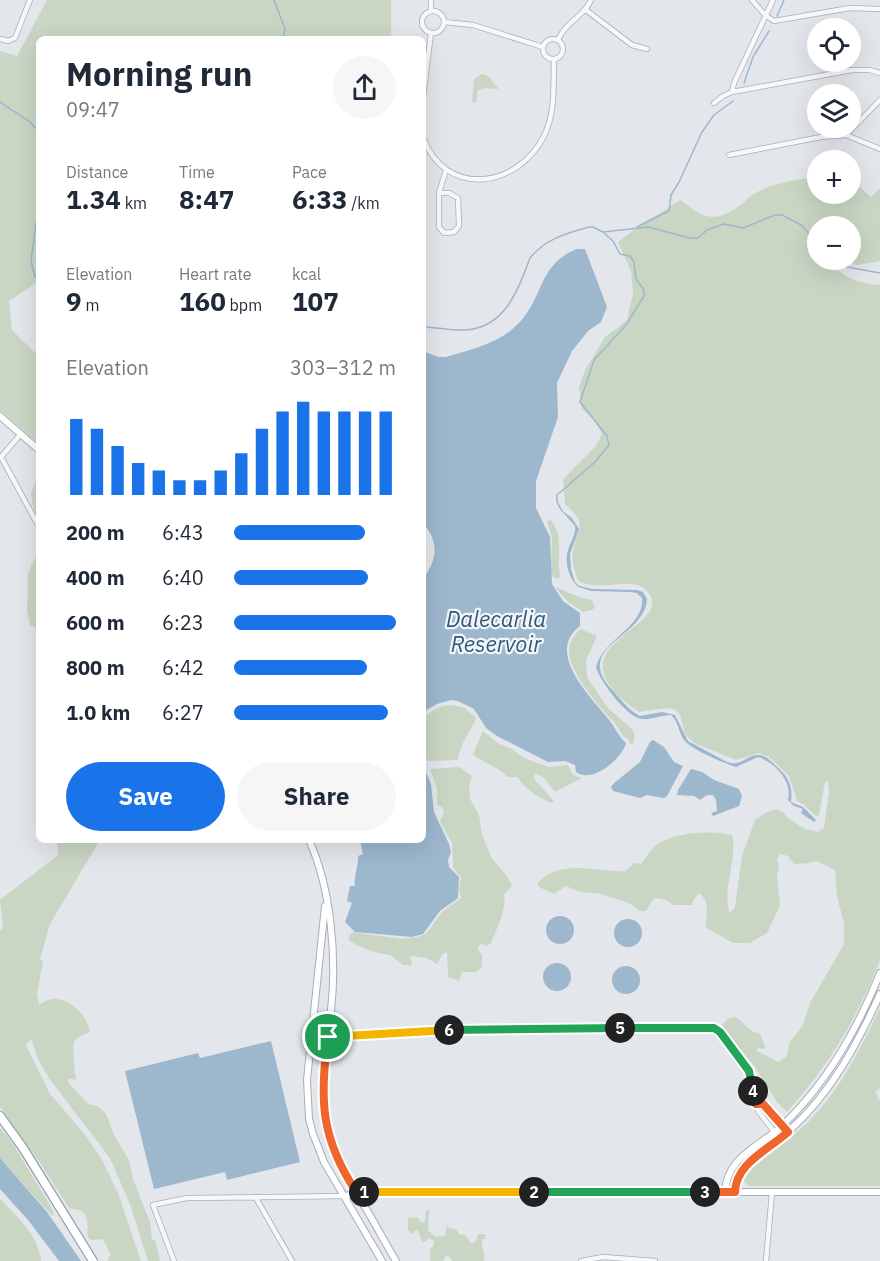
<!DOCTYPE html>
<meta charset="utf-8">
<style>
:root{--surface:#fff;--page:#f6f6f7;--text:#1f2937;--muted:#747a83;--accent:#1a73e8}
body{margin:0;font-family:"IBM Plex Sans",sans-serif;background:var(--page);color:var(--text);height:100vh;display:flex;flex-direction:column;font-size:22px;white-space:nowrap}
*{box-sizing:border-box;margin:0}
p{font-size:20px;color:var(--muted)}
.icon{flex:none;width:33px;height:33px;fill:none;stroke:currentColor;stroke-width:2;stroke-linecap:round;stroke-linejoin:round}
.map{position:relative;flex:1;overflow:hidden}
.details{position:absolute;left:36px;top:36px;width:390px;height:807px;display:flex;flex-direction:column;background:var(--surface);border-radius:9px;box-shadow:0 6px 24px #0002}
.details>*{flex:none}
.controls{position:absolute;left:807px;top:18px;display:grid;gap:12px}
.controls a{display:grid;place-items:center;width:54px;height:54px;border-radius:50%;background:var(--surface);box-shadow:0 6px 24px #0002;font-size:30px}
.pin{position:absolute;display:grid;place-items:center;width:51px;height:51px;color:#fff;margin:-26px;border:3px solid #fff;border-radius:50%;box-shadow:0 2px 6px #0007}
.km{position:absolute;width:30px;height:30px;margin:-15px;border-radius:50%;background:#222;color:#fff;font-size:16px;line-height:30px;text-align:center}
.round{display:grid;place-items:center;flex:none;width:63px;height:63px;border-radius:32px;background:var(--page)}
.headline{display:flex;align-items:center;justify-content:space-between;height:102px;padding:0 30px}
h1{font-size:33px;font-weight:700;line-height:45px}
.metrics{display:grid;grid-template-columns:repeat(3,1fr);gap:9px;height:102px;padding:6px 30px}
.metrics div{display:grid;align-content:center}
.metrics b{font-size:26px;font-weight:700}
.metrics small{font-size:16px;font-weight:400}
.metrics p{font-size:16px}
.chart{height:168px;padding:12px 30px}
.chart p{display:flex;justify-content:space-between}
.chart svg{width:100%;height:108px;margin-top:6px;stroke:var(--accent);stroke-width:6}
.cta{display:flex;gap:12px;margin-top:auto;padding:12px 30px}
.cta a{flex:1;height:69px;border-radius:36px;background:var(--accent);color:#fff;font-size:24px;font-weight:700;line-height:69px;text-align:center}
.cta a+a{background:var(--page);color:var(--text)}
ul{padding:0 30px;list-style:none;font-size:20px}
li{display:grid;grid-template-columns:96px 72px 1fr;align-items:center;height:45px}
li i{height:15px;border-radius:8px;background:var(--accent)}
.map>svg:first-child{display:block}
.green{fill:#cad6c4}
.water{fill:#9db7cd}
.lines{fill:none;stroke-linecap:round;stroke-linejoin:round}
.stream{stroke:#9db7cd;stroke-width:1.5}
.street-casing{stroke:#a8aeb7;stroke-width:6}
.secondary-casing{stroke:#a8aeb7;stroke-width:8}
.highway-casing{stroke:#8a95a4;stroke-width:10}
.street{stroke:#f7f8fa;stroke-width:4.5}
.secondary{stroke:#fff;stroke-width:6}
.highway{stroke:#fff;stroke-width:8}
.split-1-casing{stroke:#fff;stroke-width:12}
.split-2-casing{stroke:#fff;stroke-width:12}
.split-3-casing{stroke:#fff;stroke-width:12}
.split-4-casing{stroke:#fff;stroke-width:12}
.split-5-casing{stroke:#fff;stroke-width:12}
.split-6-casing{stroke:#fff;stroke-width:12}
.split-7-casing{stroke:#fff;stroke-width:12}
.split-1{stroke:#f0652b;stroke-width:8}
.split-2{stroke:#f5b400;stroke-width:8}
.split-3{stroke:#22a559;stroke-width:8}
.split-4{stroke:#f0652b;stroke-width:8}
.split-5{stroke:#22a559;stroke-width:8}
.split-6{stroke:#22a559;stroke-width:8}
.split-7{stroke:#f5b400;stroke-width:8}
.labels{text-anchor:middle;stroke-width:4.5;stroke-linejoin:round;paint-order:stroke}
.water-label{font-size:22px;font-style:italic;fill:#32567c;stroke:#f3f6f9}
</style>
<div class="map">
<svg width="880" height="1261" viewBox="0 0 880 1261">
<rect width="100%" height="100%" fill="#e3e7ec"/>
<path class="green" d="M 47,0 L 391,0 L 391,34 L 394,39 L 39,39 L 39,281 L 9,301 L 12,330 L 39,357 L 39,444 L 0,410 L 0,51 L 17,56 Z
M 482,74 L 488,76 L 499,89 L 485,88 L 478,90 L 476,103 L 472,102 L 474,79 Z
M 817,177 L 818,194 L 850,194 L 851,179 L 871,197 L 880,188 L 880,261 L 858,265 L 843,260 L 850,260 L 850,226 L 818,226 L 818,260 L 827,260 C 841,276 858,284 880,285 L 880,960 C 857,1019 829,1065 787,1112 L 777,1102 L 755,1067 L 725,1031 L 722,1025 L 729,1018 L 736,1017 L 752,1031 L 760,1034 L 766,1048 L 763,1049 L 757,1048 L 757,1051 L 778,1062 L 786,1057 L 790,1042 L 803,1025 L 810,1003 L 844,944 L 844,923 L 837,897 L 835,870 L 817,861 C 810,863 802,864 794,864 L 788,856 L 780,854 L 777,860 L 779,866 L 777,876 L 780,906 L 767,933 L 750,943 L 733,943 L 705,927 C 707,915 710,901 699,893 L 694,899 L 692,905 L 673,905 L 666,900 L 654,898 L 646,911 L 640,911 L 629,903 L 601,894 L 580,892 L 566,886 L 554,894 L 539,887 L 537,884 C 559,857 598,873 626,871 L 634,863 L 641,864 C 645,859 648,853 653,848 C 668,832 712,830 732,835 C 738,858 721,893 730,913 L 735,907 L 742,856 L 755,820 L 765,813 L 776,809 L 783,812 L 789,819 L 805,829 L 818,832 L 824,828 L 829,792 L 828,780 L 825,782 L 819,815 L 816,816 L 804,805 L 797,801 L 789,776 L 769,757 L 759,753 L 736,760 L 694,743 L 685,734 L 680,715 L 676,710 L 667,708 L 639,712 C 540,644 678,629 648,592 C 634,574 596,594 578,580 C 574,571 571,561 573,551 C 578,524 589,527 565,504 L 563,479 L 595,447 L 602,434 L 595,421 L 582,409 L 579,388 L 585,370 L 605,337 L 627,320 L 633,293 L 631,271 L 618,242 L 640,225 L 681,200 C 703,218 713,224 739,206 C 744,203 748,197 754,194 C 771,183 798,179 817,177 Z
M 39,471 L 39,541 L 31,494 Z
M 550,519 C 565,538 556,553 560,576 L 558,579 L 554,578 L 551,574 L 552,538 L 547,522 Z
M 39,550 L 39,630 L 30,625 L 27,611 L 28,573 Z
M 555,587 L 582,598 L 592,600 L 595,607 L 592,610 L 583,612 L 567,601 Z
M 581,629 L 597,636 L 586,660 L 587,677 L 607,707 L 633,730 L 635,736 L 633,744 L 630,744 L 629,740 C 619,735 619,726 611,719 C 597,704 558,661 572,639 C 574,635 578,632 581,629 Z
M 452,705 L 465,708 L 476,718 C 471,731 459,745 458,760 L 427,761 L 423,754 L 423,719 C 431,711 440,705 452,705 Z
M 483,731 L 499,744 L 512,749 L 524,758 L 549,767 L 568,765 L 573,775 L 582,778 L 555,792 L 544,778 L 535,773 L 534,778 L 537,782 L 554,801 L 552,803 C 539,799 525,788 517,777 L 507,777 C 497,765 485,765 473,754 Z
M 459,767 L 472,776 L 469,786 L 470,799 L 479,815 L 482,834 L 492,859 L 507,876 L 512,886 L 504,894 C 507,910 497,928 491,943 L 487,946 L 481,944 L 477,948 L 482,955 L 482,968 L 475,972 L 462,972 L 459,981 L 448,977 L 447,952 L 443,954 L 437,964 L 427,958 L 412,956 L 410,957 L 412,962 L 411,965 L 403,965 L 390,955 C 381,955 354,946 348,939 L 352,932 L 402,939 L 417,937 L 426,934 L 443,911 L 461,898 L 459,890 L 461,878 L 453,867 L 452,843 L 440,821 L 444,813 L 442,807 L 437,805 L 437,788 L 430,769 Z
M 57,840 L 100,840 L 50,924 L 40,959 L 43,961 L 37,994 L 39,1004 C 43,1003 48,999 52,999 C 69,997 88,1016 90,1032 C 68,1040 74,1043 74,1062 C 75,1068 74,1072 76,1077 L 75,1080 L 69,1078 L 68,1082 L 88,1104 L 98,1106 L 106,1114 L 114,1135 L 129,1160 L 133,1179 L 150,1222 L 152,1239 L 156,1242 L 160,1261 L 148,1261 L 131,1207 L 110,1158 L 51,1081 L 39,1061 L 31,1039 L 26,1045 L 50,1094 L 86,1136 L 102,1160 L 118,1193 L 141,1261 L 107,1261 L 111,1255 L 103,1239 L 92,1240 L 88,1238 C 86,1229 91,1214 79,1210 C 76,1209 72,1209 69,1208 L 42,1166 L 0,1107 L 0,931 L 3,928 L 0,900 L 58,855 Z
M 880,1008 L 880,1088 L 875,1092 L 880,1101 L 880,1186 L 750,1186 L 744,1182 L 745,1175 C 766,1156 789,1141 809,1121 C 840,1090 861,1048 880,1008 Z
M 0,1127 L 13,1144 L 54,1212 L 52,1216 L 0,1158 Z
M 0,1199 C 18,1218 38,1234 41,1261 L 0,1261 Z
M 426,1210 L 429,1210 L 428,1230 L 436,1237 L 445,1236 L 447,1225 L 449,1228 L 456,1229 L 459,1234 L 465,1235 L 472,1244 L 476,1241 L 478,1234 L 485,1234 L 485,1239 L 482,1239 C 481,1248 486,1253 484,1261 L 452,1261 L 450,1257 L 446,1256 L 443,1261 L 430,1261 L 430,1248 L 433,1247 L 434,1241 L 429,1238 L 423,1243 L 417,1229 L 412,1234 L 408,1230 L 408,1218 L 417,1217 L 421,1222 L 425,1222 Z"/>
<path class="water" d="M 577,249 L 585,249 L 607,307 L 601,322 L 588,331 L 572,351 L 557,383 L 558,417 L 536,481 L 536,508 L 550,537 L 552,584 L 563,601 L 580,613 L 580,626 C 544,653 592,698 610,721 C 616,729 619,737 626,743 C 622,759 592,784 576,772 L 575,765 L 565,761 L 548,762 L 497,736 L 486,728 L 474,709 L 458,701 L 451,700 L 437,704 L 423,712 L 423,579 C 437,559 440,543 423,523 L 423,351 L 438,357 L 446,357 C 475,348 504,343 524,317 C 544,291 541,263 577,249 Z
M 560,509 L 572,518 L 579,529 L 570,554 L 571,569 L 575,582 L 579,586 L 593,589 L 637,590 L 643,592 L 647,599 C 645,640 567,645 616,694 C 623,702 630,711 640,716 L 662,712 L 675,715 L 688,741 L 727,762 C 743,767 745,755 759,755 C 765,755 770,760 775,765 C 788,776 793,785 791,802 L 803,807 L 816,820 L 814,822 L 801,813 L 803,809 L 794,806 L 788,800 C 793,782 775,762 758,757 L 736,767 C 724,763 692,750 684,740 C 678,732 679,722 671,715 C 662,715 651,720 642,719 C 627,718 599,680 596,667 C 604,638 645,626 642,598 L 637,593 L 631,592 L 591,591 L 578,587 C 569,577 564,563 568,550 C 571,541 576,535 575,526 Z
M 653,740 L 664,747 L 674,762 L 683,766 L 667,796 L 664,798 L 647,795 L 640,798 L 613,791 L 611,787 L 613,784 L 640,762 L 650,742 Z
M 423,765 L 431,784 L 434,812 L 449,844 L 451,852 L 448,860 L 449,867 L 459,877 L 458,898 L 440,911 L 423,934 L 412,937 L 355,932 L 345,922 L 352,903 L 347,901 L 350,886 L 355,886 C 353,876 359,866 358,856 L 363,854 L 360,840 L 423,840 Z
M 691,769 L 702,772 L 714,780 L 739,789 L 742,796 L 739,806 L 713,816 L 711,813 L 717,811 L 716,800 L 713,795 L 707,795 L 700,800 L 694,796 L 677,795 L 678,790 Z
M546 930a14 14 0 1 1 28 0a14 14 0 1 1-28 0Z
M614 933a14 14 0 1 1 28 0a14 14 0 1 1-28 0Z
M543 977a14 14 0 1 1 28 0a14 14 0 1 1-28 0Z
M612 980a14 14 0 1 1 28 0a14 14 0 1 1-28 0Z
M 271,1041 L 300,1162 L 227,1180 L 225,1172 L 154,1189 L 125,1071 L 198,1053 L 200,1058 Z
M 0,1158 L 47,1212 L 81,1261 L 59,1261 L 28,1220 L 0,1189 Z"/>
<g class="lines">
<path class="stream" d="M 274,0 L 285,29 L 283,39
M 777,16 L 784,0
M 744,83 L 753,57 L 769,31
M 0,102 L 30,122 L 39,132
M 39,201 L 31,261 L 35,277 L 39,274
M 637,227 L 669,211 L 671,195 L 679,182 L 702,132 L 714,115 L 733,101
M 837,260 L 847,267 L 880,273
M 423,327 C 437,327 451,331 465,330 C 505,328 518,290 530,258 C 545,239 567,233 589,227 L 593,227 L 603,232 L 648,227 L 690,238 L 698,238 L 707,230 L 724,224 L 743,228 L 775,215 L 782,215 L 801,225 L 818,243
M 562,511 L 557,502 L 557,495 L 595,462 L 609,445 L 607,436 L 580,402 L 594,360 L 626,325 L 644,296 L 644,290 L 636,279 L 634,262 L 630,256 L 620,254 L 613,241 L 603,232"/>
<defs>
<path id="street" d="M 431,0 L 431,11
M 752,0 L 765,15 L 774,21 L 850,8 L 880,9
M 586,10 L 632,45 L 647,49
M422 22a11 11 0 1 1 22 0a11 11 0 1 1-22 0Z
M 444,22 L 473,25 L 543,47
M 0,39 L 8,41 L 15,38 L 30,0
M543 49a10 10 0 1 1 20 0a10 10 0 1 1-20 0Z
M 558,40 C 567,20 584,17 591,0
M 732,92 L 734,83 L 773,0
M 423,97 L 431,33
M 714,103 L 723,96 L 732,92 L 852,70 L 870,70 L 880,73
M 846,135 L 880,100
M 423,137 C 445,199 518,188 544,136 C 556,111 553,85 554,59
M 729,155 L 821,137 L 846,135 L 880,149
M 439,193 L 449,193 L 458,198 L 459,226 L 454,232 L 444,233 L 439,227 L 439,193 L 446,170
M 1,457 L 38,525
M 1,457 L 20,435
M 312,1037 L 500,1029 L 714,1028 L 720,1032 L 749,1071 L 758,1111 L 780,1139
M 756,1104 L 763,1104 L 784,1128
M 256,1198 L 292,1261
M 174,1261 L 153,1205 L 187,1198 L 345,1196
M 581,1261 L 603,1257 L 655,1261
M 766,1261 L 772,1193"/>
<path id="secondary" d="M 0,416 L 39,450
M 309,840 C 331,888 337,957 331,1010 C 328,1046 319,1082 325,1119 C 330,1147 343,1170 357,1194 C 371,1216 383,1239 396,1261
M 325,906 L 307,1080 L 309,1119 L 313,1134 L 324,1162 L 382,1261
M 725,1192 C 727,1155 762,1146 785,1123 C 828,1081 858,1028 880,973
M 735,1192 C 736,1162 771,1148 791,1129 C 831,1093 858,1043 880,994
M 345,1196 L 367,1192 L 880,1192"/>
<path id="highway" d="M 0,1116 L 23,1148 L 93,1261"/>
</defs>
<use href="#street" class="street-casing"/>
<use href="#secondary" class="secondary-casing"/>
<use href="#highway" class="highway-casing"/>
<use href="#street" class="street"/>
<use href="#secondary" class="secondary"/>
<use href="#highway" class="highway"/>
</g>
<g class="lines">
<defs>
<path id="split-1" d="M 328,1037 C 319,1100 321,1139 357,1193 L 364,1192"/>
<path id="split-2" d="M 364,1192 L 534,1192"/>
<path id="split-3" d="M 534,1192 L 705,1192"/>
<path id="split-4" d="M 705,1192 L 735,1192 C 736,1163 768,1150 788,1132 L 763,1104 L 756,1104 L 753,1091"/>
<path id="split-5" d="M 620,1028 L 714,1028 L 720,1032 L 749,1071 L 753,1091"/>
<path id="split-6" d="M 449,1030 L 620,1028"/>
<path id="split-7" d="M 328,1037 L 449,1030"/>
</defs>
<use href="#split-1" class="split-1-casing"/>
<use href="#split-2" class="split-2-casing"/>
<use href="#split-3" class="split-3-casing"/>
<use href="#split-4" class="split-4-casing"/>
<use href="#split-5" class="split-5-casing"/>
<use href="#split-6" class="split-6-casing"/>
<use href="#split-7" class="split-7-casing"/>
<use href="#split-1" class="split-1"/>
<use href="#split-2" class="split-2"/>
<use href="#split-3" class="split-3"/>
<use href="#split-4" class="split-4"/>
<use href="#split-5" class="split-5"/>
<use href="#split-6" class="split-6"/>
<use href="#split-7" class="split-7"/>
</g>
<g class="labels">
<g class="water-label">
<text x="496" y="627">Dalecarlia<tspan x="496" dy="25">Reservoir</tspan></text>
</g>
</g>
</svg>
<div class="controls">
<a><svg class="icon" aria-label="locate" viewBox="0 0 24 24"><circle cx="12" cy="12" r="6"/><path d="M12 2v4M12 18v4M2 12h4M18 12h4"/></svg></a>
<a><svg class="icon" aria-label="layers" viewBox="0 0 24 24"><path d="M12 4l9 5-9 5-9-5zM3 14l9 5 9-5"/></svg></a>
<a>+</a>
<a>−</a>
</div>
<div class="pin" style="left:328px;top:1037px;background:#1e9e55"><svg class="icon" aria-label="arrive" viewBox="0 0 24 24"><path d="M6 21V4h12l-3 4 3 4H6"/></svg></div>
<b class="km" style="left:364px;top:1192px">1</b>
<b class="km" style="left:534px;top:1192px">2</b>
<b class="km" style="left:705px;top:1192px">3</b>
<b class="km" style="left:753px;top:1091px">4</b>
<b class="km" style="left:620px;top:1028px">5</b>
<b class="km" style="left:449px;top:1030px">6</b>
<section class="details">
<div class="headline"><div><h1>Morning run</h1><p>09:47</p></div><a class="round"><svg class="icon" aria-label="share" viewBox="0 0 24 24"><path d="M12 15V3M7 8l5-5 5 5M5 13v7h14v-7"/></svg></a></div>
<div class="metrics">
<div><p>Distance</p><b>1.34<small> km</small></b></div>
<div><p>Time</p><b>8:47</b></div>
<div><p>Pace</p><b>6:33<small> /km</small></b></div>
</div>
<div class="metrics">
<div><p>Elevation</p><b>9<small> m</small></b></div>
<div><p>Heart rate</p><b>160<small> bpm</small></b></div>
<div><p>kcal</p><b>107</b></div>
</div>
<div class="chart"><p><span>Elevation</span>303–312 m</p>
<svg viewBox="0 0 160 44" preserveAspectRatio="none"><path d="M5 44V13M15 44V17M25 44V24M35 44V31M45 44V34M55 44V38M65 44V38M75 44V34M85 44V27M95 44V17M105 44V10M115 44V6M125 44V10M135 44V10M145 44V10M155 44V10"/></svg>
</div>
<ul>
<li><b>200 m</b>6:43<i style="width:81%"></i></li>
<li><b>400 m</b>6:40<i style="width:83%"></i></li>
<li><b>600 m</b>6:23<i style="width:100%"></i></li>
<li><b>800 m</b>6:42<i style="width:82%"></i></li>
<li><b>1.0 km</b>6:27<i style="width:95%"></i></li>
</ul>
<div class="cta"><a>Save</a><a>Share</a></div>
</section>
</div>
